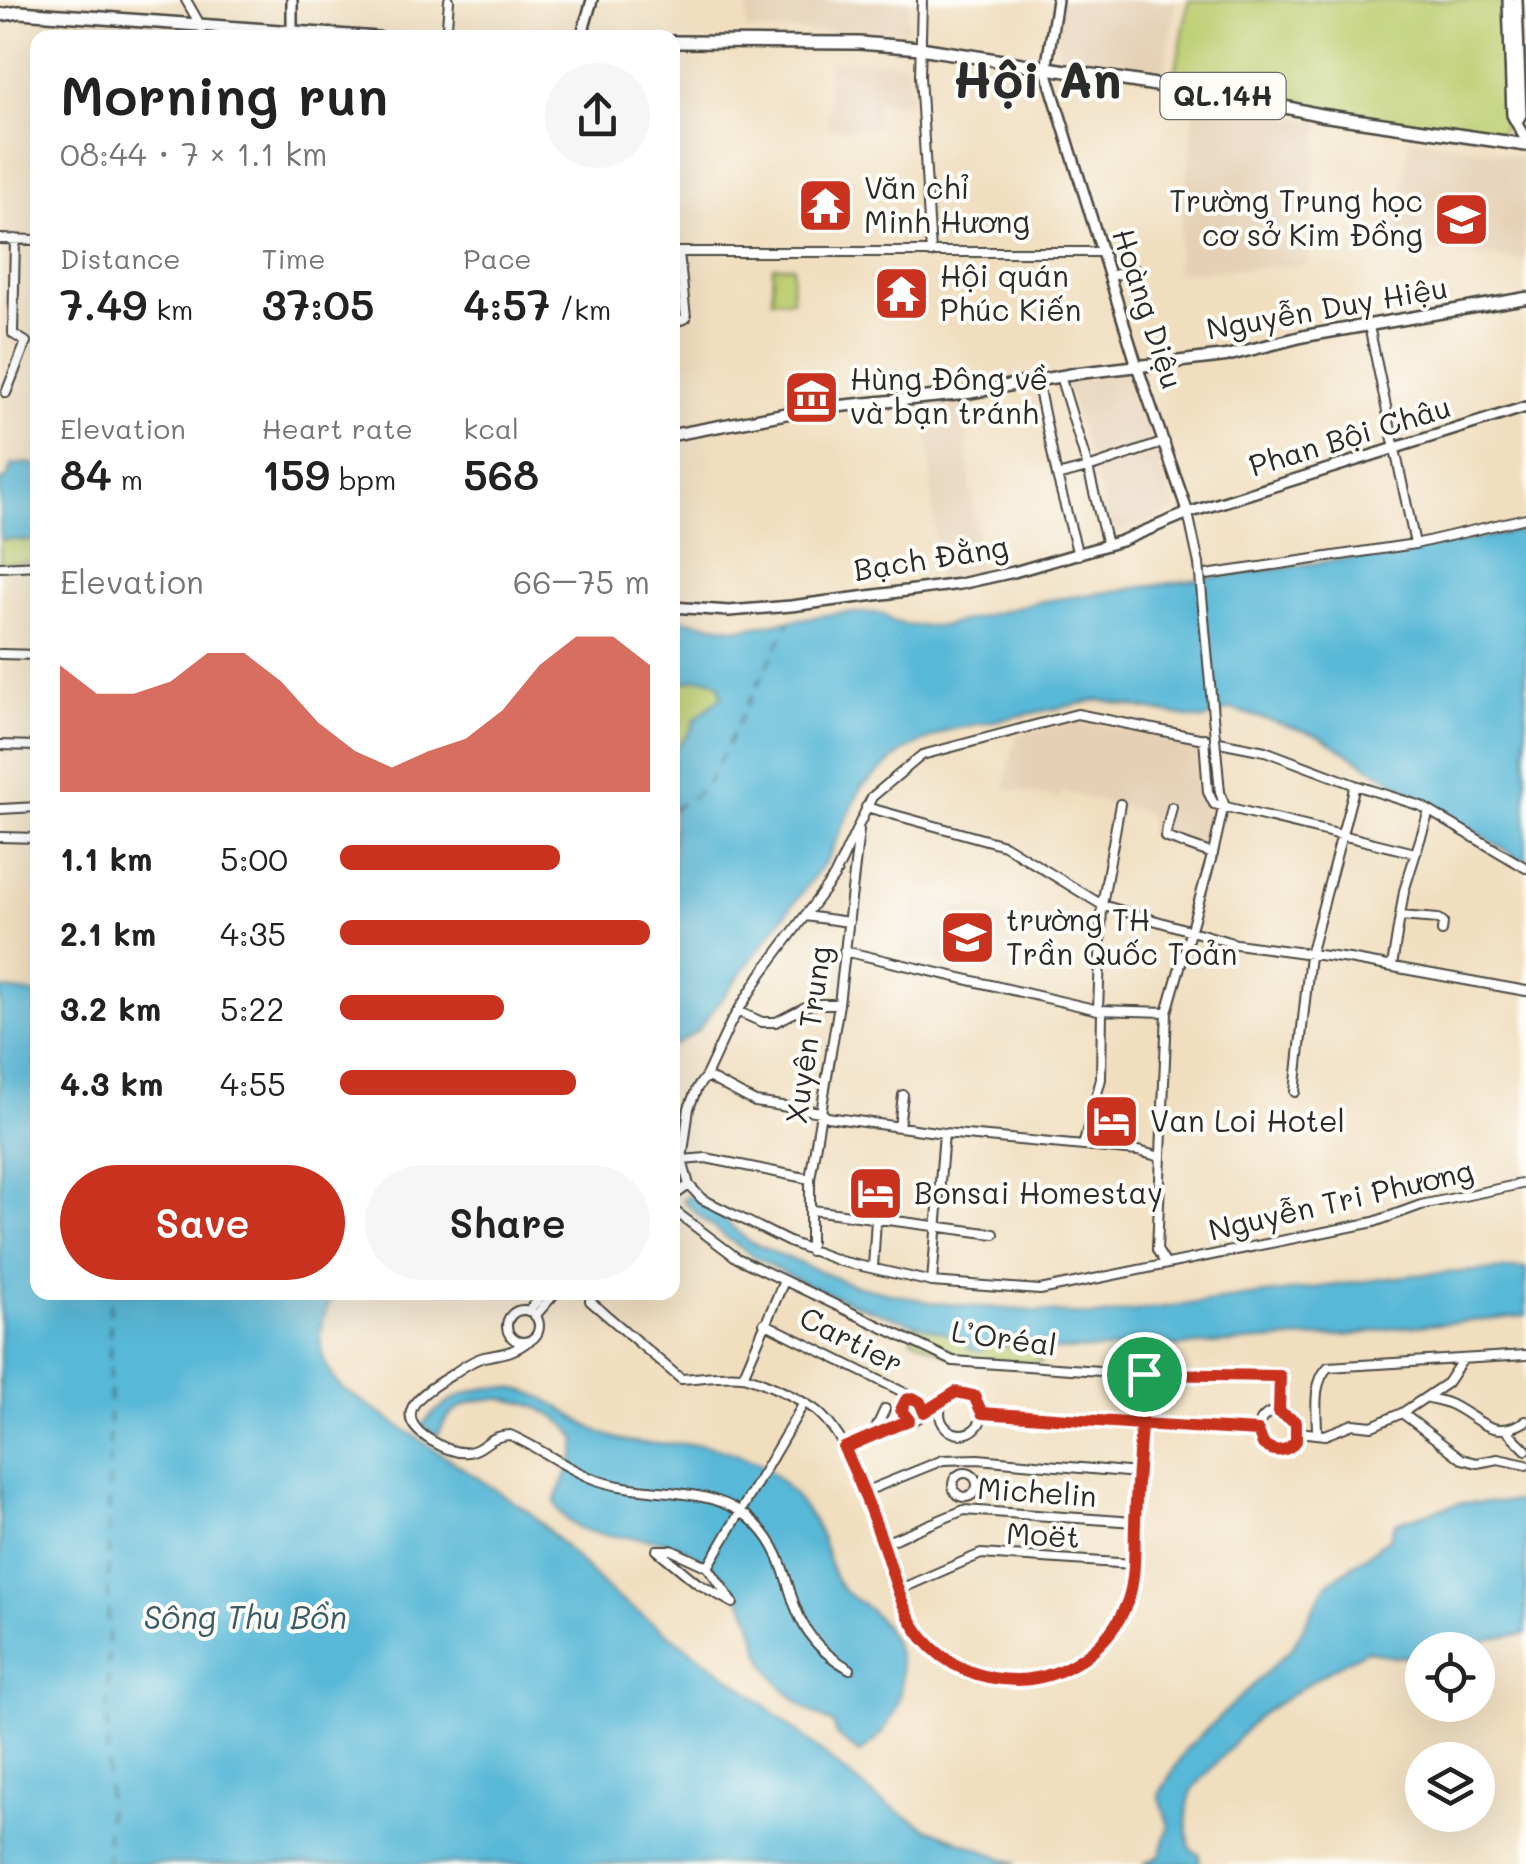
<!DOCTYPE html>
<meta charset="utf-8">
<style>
:root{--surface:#fff;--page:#f6f6f6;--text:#222;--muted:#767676;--accent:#c8321e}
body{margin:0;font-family:Mali,sans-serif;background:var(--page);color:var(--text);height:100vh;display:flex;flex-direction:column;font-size:38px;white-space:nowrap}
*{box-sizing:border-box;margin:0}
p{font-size:32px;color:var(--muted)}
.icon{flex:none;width:55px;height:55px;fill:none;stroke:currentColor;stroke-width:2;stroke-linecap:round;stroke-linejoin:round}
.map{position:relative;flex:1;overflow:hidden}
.details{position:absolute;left:30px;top:30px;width:650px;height:1270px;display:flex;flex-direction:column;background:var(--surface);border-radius:20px;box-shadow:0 10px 40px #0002}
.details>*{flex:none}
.controls{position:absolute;left:1405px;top:1632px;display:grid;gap:20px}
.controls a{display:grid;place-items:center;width:90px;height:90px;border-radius:50%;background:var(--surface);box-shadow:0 10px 40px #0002;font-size:50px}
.pin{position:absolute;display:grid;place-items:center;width:85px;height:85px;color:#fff;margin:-42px;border:5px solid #fff;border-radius:50%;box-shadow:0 2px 10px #0007}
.round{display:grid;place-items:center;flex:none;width:105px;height:105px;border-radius:52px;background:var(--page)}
.summary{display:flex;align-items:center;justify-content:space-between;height:170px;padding:0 30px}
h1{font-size:55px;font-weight:600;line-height:75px}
.figures{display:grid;grid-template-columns:repeat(3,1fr);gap:15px;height:170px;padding:10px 30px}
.figures div{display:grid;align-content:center}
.figures b{font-size:42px;font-weight:600}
.figures small{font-size:28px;font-weight:400}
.figures p{font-size:28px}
.chart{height:280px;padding:20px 30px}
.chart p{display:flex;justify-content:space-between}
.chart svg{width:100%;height:180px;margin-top:10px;fill:var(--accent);opacity:.7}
.cta{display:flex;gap:20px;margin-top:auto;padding:20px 30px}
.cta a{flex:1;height:115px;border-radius:60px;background:var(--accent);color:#fff;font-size:40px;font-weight:600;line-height:115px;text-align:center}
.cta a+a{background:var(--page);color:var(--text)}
ul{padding:0 30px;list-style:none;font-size:32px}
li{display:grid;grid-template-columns:160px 120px 1fr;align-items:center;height:75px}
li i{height:25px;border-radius:12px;background:var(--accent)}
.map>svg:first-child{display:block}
.built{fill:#e5d0b5}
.green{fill:#bccd6f;stroke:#747c4d;stroke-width:2.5}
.water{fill:#59b8d7;stroke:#427281;stroke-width:2.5}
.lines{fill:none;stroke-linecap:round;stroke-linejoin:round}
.ferry{stroke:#3b5c67;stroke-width:2.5;stroke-dasharray:12 10;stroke-linecap:butt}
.minor-casing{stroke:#494641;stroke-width:12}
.tertiary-casing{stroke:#494641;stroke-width:14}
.secondary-casing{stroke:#494641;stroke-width:15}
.primary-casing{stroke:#494641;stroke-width:16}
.minor{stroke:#fff;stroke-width:8}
.tertiary{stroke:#fff;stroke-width:9}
.secondary{stroke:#fff;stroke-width:10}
.primary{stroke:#fff;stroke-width:11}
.minor-bridge-casing{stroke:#494641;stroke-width:12;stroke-linecap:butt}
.minor-bridge{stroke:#fff;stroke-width:8}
.route-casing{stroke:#fff;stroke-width:20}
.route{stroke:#c8321e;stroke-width:12}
.labels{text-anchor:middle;stroke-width:8;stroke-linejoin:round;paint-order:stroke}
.shield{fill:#fdfcf7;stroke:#6a6a68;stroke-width:2.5}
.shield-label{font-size:28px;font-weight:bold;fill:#2b2b2b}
.poi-label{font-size:30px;fill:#2b2b2b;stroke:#fdfcf7;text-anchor:start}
.street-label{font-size:30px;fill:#2b2b2b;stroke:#fdfcf7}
.water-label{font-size:32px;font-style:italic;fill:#3b5c67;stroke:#fdfcf7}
.town-label{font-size:50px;font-weight:bold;fill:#2b2b2b;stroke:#fdfcf7}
</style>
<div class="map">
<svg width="1526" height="1864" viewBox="0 0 1526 1864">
<rect width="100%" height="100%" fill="#fdfcf7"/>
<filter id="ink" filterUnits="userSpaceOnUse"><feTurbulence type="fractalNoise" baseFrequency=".01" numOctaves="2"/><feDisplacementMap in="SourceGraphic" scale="20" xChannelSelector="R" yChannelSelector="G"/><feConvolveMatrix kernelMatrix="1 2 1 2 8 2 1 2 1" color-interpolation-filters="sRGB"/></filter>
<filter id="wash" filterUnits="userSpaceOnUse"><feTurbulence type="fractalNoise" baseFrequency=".0048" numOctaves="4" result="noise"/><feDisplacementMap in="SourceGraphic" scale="40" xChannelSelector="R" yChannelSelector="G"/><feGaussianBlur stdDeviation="2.25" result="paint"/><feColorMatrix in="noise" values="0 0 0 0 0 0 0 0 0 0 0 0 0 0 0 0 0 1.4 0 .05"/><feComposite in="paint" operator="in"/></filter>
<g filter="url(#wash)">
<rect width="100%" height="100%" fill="#f0debf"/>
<path class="built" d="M 747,0 L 909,0 L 907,33 L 746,30 Z
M 1061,0 L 1176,0 L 1163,78 L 1075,65 L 1066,59 L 1060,50 L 1056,30 Z
M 828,60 L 903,62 L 907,66 L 911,101 L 877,102 L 876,128 L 828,129 Z
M 1195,103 L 1319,121 L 1307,265 L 1175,273 Z
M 1410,138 L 1521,156 L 1526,190 L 1526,261 L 1394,248 Z
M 1129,370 L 1175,511 L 1114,533 L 1065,383 Z
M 962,399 L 981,579 L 937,586 L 927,401 Z
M 1077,721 L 1204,744 L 1213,781 L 1215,805 L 1211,810 L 1202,855 L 1161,843 L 1148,834 L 1149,817 L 1142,812 L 1064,792 L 1057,799 L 1004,788 L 1017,734 Z
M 914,898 L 1030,918 L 1020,977 L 904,957 Z"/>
<path class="green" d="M 1189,0 L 1501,0 L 1505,127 L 1497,135 L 1400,123 L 1174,80 Z
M 773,266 L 793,266 L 792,300 L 772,299 Z
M 0,539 L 37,541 L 37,562 L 0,563 Z
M 698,676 L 710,678 L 719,684 L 722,696 L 694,720 L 692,730 L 673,750 L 673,685 Z
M 916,1324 L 966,1339 L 971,1350 L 978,1351 L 988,1343 L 1039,1350 L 1041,1363 L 952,1357 L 911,1338 Z"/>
<path class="water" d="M 30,463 L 37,466 L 37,541 L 0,539 L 0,480 L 6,480 L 12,465 Z
M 1526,530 L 1526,863 L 1318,735 L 1231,709 L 1203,720 L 1099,700 L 948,730 L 903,751 L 861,788 L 828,858 L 698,1030 L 673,1046 L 673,751 L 692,730 L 694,720 L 722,696 L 719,684 C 701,672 690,682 673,685 L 673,618 L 738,629 L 838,613 L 881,613 L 894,622 L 916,626 L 943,626 L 1043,601 L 1416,549 Z
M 0,989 L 37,994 L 38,1292 L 336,1293 C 313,1324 316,1360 342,1388 L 532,1514 L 612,1594 L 743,1687 L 879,1800 L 927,1828 L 1017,1864 L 0,1864 Z
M 694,1193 L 749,1242 L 850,1284 L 934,1303 L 1095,1316 L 1413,1275 L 1526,1268 L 1526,1316 L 1394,1328 L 1353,1335 L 1135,1349 L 1039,1350 L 989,1343 L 985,1349 L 978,1351 L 968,1348 L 966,1339 C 865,1310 757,1277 683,1200 Z
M 487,1388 C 552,1383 563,1422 618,1439 C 646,1447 673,1441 701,1445 C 718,1447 744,1456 759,1464 C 781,1477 808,1509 819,1532 C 827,1548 828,1567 837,1582 C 845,1596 859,1600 871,1611 C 916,1652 910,1721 859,1753 L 837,1736 L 834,1724 C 806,1712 781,1691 766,1664 C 757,1649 756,1630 749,1614 C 742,1597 725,1577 711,1566 C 694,1551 671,1541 649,1539 C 617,1535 569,1539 555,1502 L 574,1457 L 577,1439 C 550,1396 457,1377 438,1436 L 422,1425 C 439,1406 460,1392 487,1388 Z
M 1526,1501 L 1526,1634 C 1491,1636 1458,1650 1422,1650 L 1422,1656 L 1393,1657 L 1367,1650 L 1326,1672 L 1257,1717 L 1193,1789 C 1184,1808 1187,1828 1190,1849 L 1200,1855 L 1199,1864 L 1143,1864 L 1160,1856 L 1169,1826 L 1159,1795 L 1185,1750 L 1292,1648 L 1326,1585 L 1390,1538 L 1395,1523 L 1459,1503 Z"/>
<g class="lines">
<path class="ferry" d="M 672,810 L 706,787 L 790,621
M 107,1864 L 110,1292"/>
</g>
</g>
<g filter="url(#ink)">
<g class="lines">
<defs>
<path id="minor" d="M 186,0 L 202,28
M 922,0 L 920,76 L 931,253
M 446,38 L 449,0
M 0,239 L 38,240
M 672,252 L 1103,252
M 1110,276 L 1136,270
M 672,323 L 686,318 L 679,253
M 1369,326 L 1415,544
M 1060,376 L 1088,468 L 1165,442
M 1037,380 L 1057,476 L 1078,555
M 6,393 L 26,342 L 13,334 L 15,239
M 1057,476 L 1088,468 L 1107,545
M 1188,513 L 1199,564
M 0,567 L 38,565
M 1206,575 L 1415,544 L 1526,518
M 0,654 L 38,655
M 1204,738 L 1208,792 L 1214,804 L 1415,853
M 0,745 L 38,746
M 866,807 L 1004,845 L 1102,905 L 1236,944 L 1349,959 L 1526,991
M 1172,807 L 1165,837 L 1213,854
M 0,809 L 38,807
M 0,837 L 38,838
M 1526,868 L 1421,806 L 1355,785 L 1265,751 L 1077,714 L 922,755 L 872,797 L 834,877 L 762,973 L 731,1022 L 706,1076 L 697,1088 L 689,1108 L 682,1160 L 689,1185 L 702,1199 L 789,1242 L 840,1261 L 932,1282 L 1040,1290 L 1374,1222 L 1421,1205 L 1526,1183
M 805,916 L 849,922
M 1400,916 L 1438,919 L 1443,922 L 1442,931
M 844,951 L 1098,1010 L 1167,1012
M 1392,966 L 1404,891 L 1429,811
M 1098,1010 L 1102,905 L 1120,804
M 739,1012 L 762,1022 L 776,1022 L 811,1004 L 839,1004
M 706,1076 L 755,1102 L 821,1112 L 827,1117 L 944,1133 L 1138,1151 L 1161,1157
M 1295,1092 L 1310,955 L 1355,785
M 899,1127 L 903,1095
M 1083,1146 L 1101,1079 L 1102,1010
M 682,1160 L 706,1158 L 810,1179
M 672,1197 L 689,1185
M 672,1209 L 737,1258 L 953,1361 L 1144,1374 L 1280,1376 L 1279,1411
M 812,1210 L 994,1234
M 810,1251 L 810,1179 L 839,1004 L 859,830
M 1165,1263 L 1157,1250 L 1167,1012 L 1214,849 L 1224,804 L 1220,792
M 873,1268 L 876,1219
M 932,1282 L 944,1133
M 591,1292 L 590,1301 L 681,1379 C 700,1378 723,1374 742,1376 C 759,1379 805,1401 818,1412 C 857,1447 877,1527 893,1576 C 897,1588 899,1602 905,1613 C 925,1650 965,1680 1008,1680 C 1061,1679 1116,1649 1129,1594 C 1136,1568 1134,1538 1136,1511 C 1139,1465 1140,1420 1144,1374
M507 1326a16 16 0 1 1 32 0a16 16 0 1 1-32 0Z
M 528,1311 L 545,1292
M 535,1316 L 556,1292
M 764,1323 L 917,1399
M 527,1342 C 511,1354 502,1353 484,1357 C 472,1360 460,1369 450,1376 C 421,1393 388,1415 432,1441 C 442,1447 456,1454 468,1452 C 485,1450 486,1436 510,1435 C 538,1447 562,1466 591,1478 C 646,1500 712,1480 757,1525 C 802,1571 776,1629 850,1669
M 743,1376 L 784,1281
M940 1413a21 21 0 1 1 42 0a21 21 0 1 1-42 0Z
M 1429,1398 C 1437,1400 1445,1401 1452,1405 C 1480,1419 1492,1441 1526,1421
M1258 1431a20 20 0 1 1 40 0a20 20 0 1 1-40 0Z
M 923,1412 L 922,1404 L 913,1398 L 901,1407 L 904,1417 L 913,1421 L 941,1404
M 982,1413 L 1259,1431
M 1402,1413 L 1447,1383 L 1463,1359
M 1505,1429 L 1526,1450
M 1298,1432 L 1325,1435 L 1353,1424 L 1372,1426 L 1402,1413 L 1462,1459 L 1477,1463 L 1498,1459 L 1526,1465
M 1317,1433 C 1317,1411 1312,1384 1328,1367 L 1526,1355
M 872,1437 L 885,1409
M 844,1447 L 909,1421
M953 1485a12 12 0 1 1 24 0a12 12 0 1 1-24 0Z
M 864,1492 L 943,1460 L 978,1459 L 1138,1473
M 882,1544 L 964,1510 L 1135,1522
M 708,1567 L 671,1550 L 657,1550 L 697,1583 L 733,1603 L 708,1567 L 804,1403
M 898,1590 L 981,1554 L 1133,1564"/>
<path id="tertiary" d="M 1057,0 L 1046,70 L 1137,366 L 1188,513
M 1508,0 L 1512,115 L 1526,140
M 1517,0 L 1521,115 L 1518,120
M 292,38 L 292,0
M 581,38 L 592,0
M 672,607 L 729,611 L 791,606 L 960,584 L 1014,572 L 1121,541 L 1188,513 L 1526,407"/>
<path id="secondary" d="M 672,435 L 810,409 L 962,394 L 1079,373 L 1226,356 L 1305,336 L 1526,298"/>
<path id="primary" d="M 0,15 L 20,12 L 378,38
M 672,42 L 859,43 L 920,48 L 1258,101 L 1321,115 L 1526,145"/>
</defs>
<use href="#minor" class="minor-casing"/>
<use href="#tertiary" class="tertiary-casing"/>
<use href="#secondary" class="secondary-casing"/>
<use href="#primary" class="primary-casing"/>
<use href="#minor" class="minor"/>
<use href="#tertiary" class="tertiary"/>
<use href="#secondary" class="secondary"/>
<use href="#primary" class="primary"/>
<defs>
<path id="minor-bridge" d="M 1199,564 L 1220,792"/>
</defs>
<use href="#minor-bridge" class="minor-bridge-casing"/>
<use href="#minor-bridge" class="minor-bridge"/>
</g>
</g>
<g class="lines" filter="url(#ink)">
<defs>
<path id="route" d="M 1144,1374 L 1141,1424 L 982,1413 L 974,1396 L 956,1392 L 924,1412 L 920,1402 L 913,1398 L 906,1400 L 901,1410 L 909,1420 L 844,1448 C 860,1480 872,1513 884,1547 C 895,1579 901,1611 923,1638 C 946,1666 980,1680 1017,1680 C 1066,1679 1111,1646 1128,1600 C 1136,1577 1134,1548 1135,1524 C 1136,1491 1139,1458 1141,1424 L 1258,1431 L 1263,1444 C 1274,1453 1286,1453 1296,1441 L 1296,1422 L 1279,1412 L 1280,1376 L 1144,1374"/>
</defs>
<use href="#route" class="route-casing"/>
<use href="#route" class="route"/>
</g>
<defs>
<symbol id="temple-square" viewBox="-11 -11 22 22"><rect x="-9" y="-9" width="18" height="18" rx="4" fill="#c8321e" stroke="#fdfcf7"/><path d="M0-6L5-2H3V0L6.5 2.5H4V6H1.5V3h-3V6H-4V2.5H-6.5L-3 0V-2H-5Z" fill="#fff"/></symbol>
<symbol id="school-square" viewBox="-11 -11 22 22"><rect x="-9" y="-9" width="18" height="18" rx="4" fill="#c8321e" stroke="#fdfcf7"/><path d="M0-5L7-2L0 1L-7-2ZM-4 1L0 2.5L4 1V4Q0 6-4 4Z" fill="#fff"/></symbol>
<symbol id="museum-square" viewBox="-11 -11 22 22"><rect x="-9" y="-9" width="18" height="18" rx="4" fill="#c8321e" stroke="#fdfcf7"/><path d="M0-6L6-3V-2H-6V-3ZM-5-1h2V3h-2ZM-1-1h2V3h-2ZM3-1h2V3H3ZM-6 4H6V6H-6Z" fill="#fff"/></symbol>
<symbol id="hotel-square" viewBox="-11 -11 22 22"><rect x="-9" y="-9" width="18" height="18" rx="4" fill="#c8321e" stroke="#fdfcf7"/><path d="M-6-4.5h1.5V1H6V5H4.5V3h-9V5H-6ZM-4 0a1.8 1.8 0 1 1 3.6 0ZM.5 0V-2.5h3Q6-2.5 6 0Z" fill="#fff"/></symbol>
</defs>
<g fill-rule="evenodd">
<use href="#temple-square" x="794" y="174" width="63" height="63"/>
<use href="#school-square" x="1430" y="188" width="63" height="63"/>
<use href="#temple-square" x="870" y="262" width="63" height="63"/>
<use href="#museum-square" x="780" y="366" width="63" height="63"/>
<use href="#school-square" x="936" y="906" width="63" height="63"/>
<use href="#hotel-square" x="1080" y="1090" width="63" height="63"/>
<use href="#hotel-square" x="844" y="1162" width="63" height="63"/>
</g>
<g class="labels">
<rect class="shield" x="1160.5" y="73" width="125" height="46" rx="8"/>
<g class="shield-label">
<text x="1223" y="106">QL.14H</text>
</g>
<g class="poi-label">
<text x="864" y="199">Văn chỉ<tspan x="864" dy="34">Minh Hương</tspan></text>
<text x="1423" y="212" text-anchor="end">Trường Trung học<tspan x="1423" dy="34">cơ sở Kim Đồng</tspan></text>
<text x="940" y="287">Hội quán<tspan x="940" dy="34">Phúc Kiến</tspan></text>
<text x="850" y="390">Hùng Đông về<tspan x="850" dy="34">và bạn tránh</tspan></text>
<text x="1006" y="931">trường TH<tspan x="1006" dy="34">Trần Quốc Toản</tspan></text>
<text x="1150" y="1132">Van Loi Hotel</text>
<text x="914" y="1204">Bonsai Homestay</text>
</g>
<g class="street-label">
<text transform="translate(1147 309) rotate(72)" y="10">Hoàng Diệu</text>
<text transform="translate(1327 309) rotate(-10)" y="10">Nguyễn Duy Hiệu</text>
<text transform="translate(1350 437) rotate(-17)" y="10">Phan Bội Châu</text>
<text transform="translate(931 559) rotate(-9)" y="10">Bạch Đằng</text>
<text transform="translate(809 1035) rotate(-82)" y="10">Xuyên Trung</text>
<text transform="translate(1341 1201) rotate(-13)" y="10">Nguyễn Tri Phương</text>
<text transform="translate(1004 1339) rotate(8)" y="10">L’Oréal</text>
<text transform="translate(851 1341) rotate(27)" y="10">Cartier</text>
<text transform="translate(1037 1493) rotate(4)" y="10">Michelin</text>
<text transform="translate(1043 1536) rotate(3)" y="10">Moët</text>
</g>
<g class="water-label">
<text x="245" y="1629">Sông Thu Bồn</text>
</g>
<g class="town-label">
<text x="1037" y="98">Hội An</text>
</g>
</g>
</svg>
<div class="controls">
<a><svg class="icon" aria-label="locate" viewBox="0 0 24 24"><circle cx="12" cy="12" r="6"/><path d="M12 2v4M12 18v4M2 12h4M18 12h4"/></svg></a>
<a><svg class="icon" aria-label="layers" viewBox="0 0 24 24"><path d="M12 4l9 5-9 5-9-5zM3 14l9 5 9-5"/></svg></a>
</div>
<div class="pin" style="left:1144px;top:1374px;background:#1e9e55"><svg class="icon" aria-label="arrive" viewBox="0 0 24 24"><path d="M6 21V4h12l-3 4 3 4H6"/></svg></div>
<section class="details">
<div class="summary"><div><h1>Morning run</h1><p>08:44 · 7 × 1.1 km</p></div><a class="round"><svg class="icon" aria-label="share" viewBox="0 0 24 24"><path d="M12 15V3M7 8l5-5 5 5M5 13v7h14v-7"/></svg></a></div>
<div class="figures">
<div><p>Distance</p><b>7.49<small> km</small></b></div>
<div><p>Time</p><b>37:05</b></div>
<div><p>Pace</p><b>4:57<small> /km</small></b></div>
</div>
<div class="figures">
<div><p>Elevation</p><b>84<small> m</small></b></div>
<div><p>Heart rate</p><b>159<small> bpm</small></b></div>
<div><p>kcal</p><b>568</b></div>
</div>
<div class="chart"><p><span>Elevation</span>66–75 m</p>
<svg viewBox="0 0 160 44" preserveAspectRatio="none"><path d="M0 44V13L10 20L20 20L30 17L40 10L50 10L60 17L70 27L80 34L90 38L100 34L110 31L120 24L130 13L140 6L150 6L160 13V44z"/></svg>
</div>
<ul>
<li><b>1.1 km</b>5:00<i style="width:71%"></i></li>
<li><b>2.1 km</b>4:35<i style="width:100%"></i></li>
<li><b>3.2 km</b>5:22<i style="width:53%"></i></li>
<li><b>4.3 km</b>4:55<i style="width:76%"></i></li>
</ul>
<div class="cta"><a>Save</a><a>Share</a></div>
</section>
</div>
